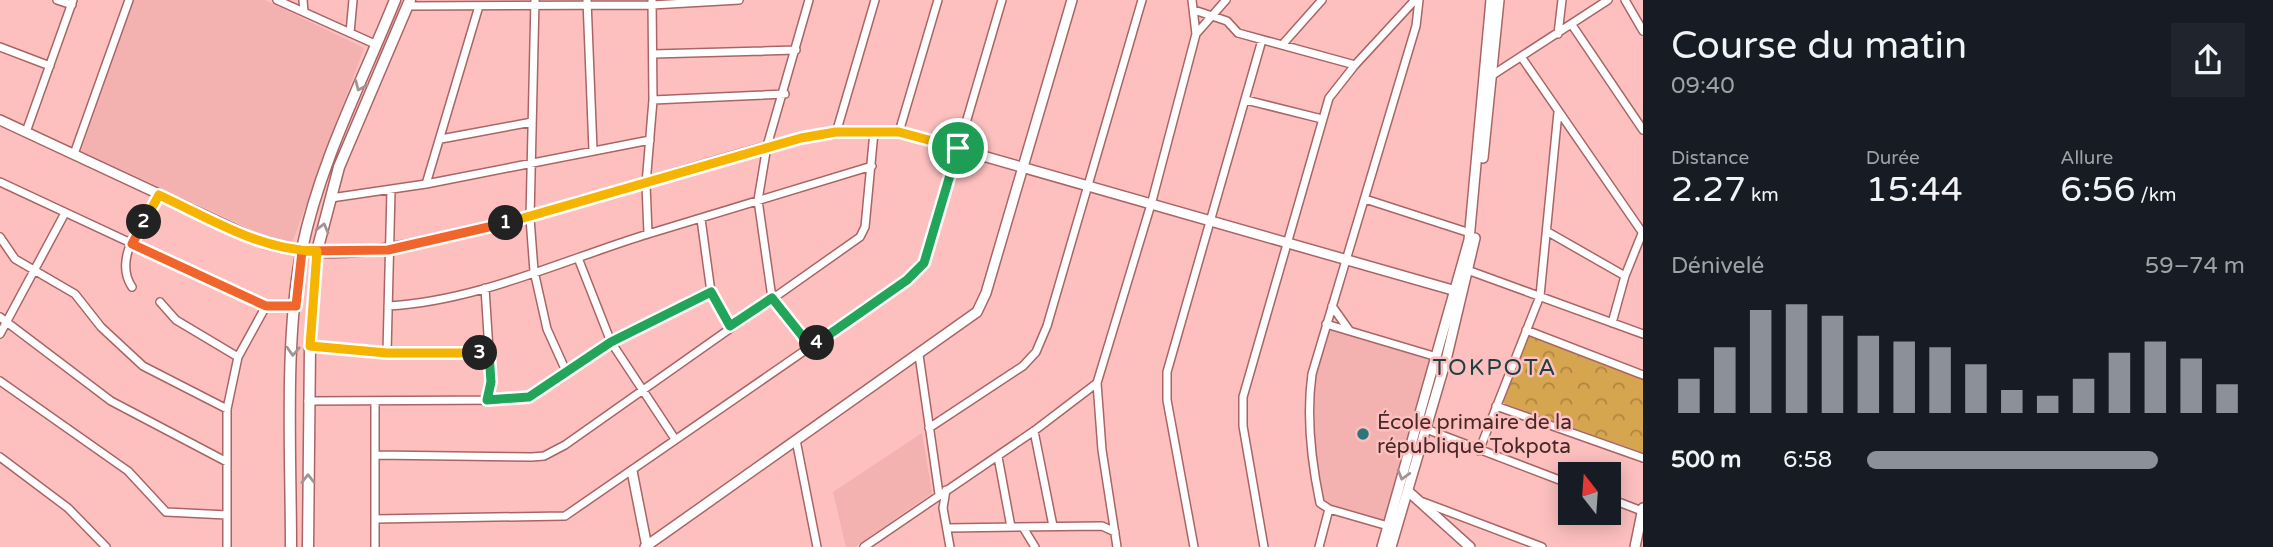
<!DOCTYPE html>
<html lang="fr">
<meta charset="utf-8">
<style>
:root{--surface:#171b24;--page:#20242c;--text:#f1f3f6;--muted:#9ea1a6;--accent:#8c9099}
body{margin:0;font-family:"Varela Round",sans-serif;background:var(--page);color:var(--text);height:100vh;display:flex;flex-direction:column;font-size:26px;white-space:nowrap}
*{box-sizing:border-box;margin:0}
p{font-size:23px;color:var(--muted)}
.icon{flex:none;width:38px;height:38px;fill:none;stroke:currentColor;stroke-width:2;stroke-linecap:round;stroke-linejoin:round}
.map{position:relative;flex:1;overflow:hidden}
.drawer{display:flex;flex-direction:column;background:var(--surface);width:630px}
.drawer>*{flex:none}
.needle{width:46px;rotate:343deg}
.controls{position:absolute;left:1558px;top:462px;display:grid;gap:14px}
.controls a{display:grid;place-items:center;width:63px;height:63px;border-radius:0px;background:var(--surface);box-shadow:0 4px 18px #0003;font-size:35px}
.pin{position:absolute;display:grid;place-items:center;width:60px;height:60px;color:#fff;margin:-30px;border:4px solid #fff;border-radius:50%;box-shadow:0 2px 7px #0007}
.km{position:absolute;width:35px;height:35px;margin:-18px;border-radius:50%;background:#222;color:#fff;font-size:19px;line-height:35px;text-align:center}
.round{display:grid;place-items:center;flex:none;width:74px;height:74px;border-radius:0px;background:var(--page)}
.headline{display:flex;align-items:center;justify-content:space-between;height:119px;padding:0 28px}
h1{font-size:38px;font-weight:600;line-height:52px}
.stats{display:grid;grid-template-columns:repeat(3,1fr);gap:10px;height:119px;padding:7px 28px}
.stats div{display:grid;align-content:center}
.stats b{font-size:35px;font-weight:600}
.stats small{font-size:19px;font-weight:400}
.stats p{font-size:19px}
.chart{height:196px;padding:14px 28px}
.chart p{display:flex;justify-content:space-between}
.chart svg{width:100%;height:126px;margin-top:7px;stroke:var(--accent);stroke-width:6}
ul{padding:0 28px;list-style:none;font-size:23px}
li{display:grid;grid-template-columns:112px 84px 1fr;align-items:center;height:52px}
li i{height:18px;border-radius:9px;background:var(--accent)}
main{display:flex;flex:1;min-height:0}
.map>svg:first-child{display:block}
.built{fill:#f3b1af}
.park{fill:url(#park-crowns)}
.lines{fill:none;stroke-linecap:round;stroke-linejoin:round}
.minor-casing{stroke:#a96565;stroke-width:10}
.tertiary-casing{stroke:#a96565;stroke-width:12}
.secondary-casing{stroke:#a96565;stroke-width:13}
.minor{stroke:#fff;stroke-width:7}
.tertiary{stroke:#fff;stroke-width:9}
.secondary{stroke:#fff;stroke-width:10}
.oneway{stroke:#a29494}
.split-1-casing{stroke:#fff;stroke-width:14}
.split-2-casing{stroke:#fff;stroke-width:14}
.split-3-casing{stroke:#fff;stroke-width:14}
.split-4-casing{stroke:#fff;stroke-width:14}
.split-5-casing{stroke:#fff;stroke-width:14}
.split-1{stroke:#f5b400;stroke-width:9}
.split-2{stroke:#f0652b;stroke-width:9}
.split-3{stroke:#f5b400;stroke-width:9}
.split-4{stroke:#22a559;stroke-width:9}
.split-5{stroke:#22a559;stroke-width:9}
.poi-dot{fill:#2c767a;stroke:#fdc0bf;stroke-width:2.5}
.labels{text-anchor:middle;stroke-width:5;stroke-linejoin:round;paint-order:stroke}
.poi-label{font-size:21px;fill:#452828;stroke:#fdc0bf;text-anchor:start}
.neighbourhood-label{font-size:23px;letter-spacing:2px;fill:#1c3f40;stroke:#fdc0bf}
</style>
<main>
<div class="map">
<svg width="1643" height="547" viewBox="0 0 1643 547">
<defs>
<pattern id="park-crowns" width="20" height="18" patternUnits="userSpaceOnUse" patternTransform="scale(1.75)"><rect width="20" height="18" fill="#d5a54f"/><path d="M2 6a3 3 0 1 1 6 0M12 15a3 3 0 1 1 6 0" fill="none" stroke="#af8642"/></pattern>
</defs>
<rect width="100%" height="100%" fill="#fdc0bf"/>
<path class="built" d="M 134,0 L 265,0 L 364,48 L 292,243 L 265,236 L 81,151 Z
M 1329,326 L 1435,361 L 1384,523 L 1323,503 L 1315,455 L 1315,371 Z
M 922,433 L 932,493 L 855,547 L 846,547 L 833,492 Z"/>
<path class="park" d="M 1529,336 L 1643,379 L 1643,453 L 1503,403 Z"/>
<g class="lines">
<defs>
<path id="minor" d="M 57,0 L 72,5
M 277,0 L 377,45
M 303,0 L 304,12
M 535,0 L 530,218 L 534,271 L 547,329 L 566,371
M 587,0 L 593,150
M 809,0 L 767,146 L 758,200 L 772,298 L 811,347
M 1625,0 L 1643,31
M 408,6 L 652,5 L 739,0
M 1194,10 L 1227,21 L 1238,33 L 1355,65
M 1572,25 L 1643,130
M 350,33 L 353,0
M 1196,34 L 1226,0
M 1558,34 L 1562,0
M 1282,45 L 1322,0
M 0,47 L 50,66
M 653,54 L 796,50
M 1522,58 L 1642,232
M 1491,76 L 1608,0
M 653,100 L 785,94
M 1246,100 L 1322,119
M 26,132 L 73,0
M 899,132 L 938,0
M 836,133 L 875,0
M 441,139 L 532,122
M 74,154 L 129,0
M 0,182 L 266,306 L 296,306
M 426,184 L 479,6
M 331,198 L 426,184 L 650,140
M 1365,199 L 1470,233
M 701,219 L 711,292 L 730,325
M 1548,232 L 1625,276
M 648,234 L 646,184 L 653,100 L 652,0
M 0,237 L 15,259 L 75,294 L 101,327 L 143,366 L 227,409
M 578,258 L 611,342 L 675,439
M 1470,271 L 1643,334
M 132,287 C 112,257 144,222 159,195
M 485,288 L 491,382 L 487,400
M 160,302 L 176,320 L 238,357
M 388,306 C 478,301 563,260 648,234 C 723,211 798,188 872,166
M 1332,306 L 1349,330
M 0,317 L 111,401 L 227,462
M 1612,323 L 1625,276 L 1643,231
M 1326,324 L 1437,357
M 1526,330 L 1643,375
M 0,334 L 65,213
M 310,346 L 387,353 L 489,353
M 387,353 L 391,190
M 919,355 L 939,494
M 0,381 L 128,471 L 166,512 L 227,515
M 1097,383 L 1102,450 L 1117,547
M 308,401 L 508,400 L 529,397 L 611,342 L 711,292
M 1496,406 L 1643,458
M 929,428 L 1023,366 L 1036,352 L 1047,326 L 1142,0
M 1426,429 L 1570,484
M 1034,431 L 1053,526
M 796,440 L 817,547
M 1479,451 L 1540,296 L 1558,112
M 375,455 L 532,457 L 544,456 L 565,445 L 860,237 L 865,227 L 874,132
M 0,457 L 68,508 L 106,547
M 998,457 L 1011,527
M 946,490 L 943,508 L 950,547
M 1608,498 L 1642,511
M 1423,502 L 1542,547
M 1329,509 L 1388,526
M 375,519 L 565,516 L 907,280 L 924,263 L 928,252 L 1002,0
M 947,528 L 1102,526 L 1115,532
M 1024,529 L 1035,547
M 227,547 L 227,409 L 238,357 L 266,306
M 375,547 L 375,401
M 864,547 L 1034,431 L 1097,383 L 1152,201 L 1196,34 L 1192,0
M 1194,547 L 1167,400 L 1167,372 L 1262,40
M 1264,547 L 1243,426 L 1243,397 L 1329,98 L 1355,65 L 1415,0
M 1319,547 L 1329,509 L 1320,503 C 1311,460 1306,417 1312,374 L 1416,26 L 1419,0"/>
<path id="tertiary" d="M 0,120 L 266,244 C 330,263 401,247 464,233 C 578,207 688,166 801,138 L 836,133 L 899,132 L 1456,291
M 1483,158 L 1499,0
M 632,471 L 647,547
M 1409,492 L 1470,547
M 645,547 L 977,312 L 986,293 L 1072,0
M 1382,547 L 1469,240 L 1491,0
M 1391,547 L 1446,360 L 1475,238
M 1635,547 L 1643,508"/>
<path id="secondary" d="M 291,547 C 291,455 284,339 302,249 C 320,162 362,82 395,0
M 308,547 L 310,346 L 317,251 L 339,167 L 410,0"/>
</defs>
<use href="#minor" class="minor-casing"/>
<use href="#tertiary" class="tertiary-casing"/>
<use href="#secondary" class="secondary-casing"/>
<use href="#minor" class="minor"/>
<use href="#tertiary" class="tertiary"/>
<use href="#secondary" class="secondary"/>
</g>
<defs><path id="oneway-chevron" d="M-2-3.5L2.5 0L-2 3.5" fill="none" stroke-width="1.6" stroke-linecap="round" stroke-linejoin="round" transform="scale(1.75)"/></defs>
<g class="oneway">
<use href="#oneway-chevron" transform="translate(360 86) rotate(113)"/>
<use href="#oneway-chevron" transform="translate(323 228) rotate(-75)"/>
<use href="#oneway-chevron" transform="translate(293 351) rotate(93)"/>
<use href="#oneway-chevron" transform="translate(1403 475) rotate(106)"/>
<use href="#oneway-chevron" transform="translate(308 479) rotate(-90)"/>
</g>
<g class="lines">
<defs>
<path id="split-1" d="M 506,223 L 801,138 L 836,132 L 899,132 L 958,148"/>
<path id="split-2" d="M 144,222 L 132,244 L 266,306 L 296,306 L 302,251 L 388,250 L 506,223"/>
<path id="split-3" d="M 144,222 L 159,195 C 209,218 261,251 317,251 L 310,346 L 387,353 L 480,353"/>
<path id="split-4" d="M 480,353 L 489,353 L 491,382 L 487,400 L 529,397 L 611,342 L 711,292 L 730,326 L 772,298 L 811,347 L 817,343"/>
<path id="split-5" d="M 817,343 L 907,280 L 924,263 L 958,148"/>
</defs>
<use href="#split-1" class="split-1-casing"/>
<use href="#split-2" class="split-2-casing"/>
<use href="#split-3" class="split-3-casing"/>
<use href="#split-4" class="split-4-casing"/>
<use href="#split-5" class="split-5-casing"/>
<use href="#split-1" class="split-1"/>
<use href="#split-2" class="split-2"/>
<use href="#split-3" class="split-3"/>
<use href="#split-4" class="split-4"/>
<use href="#split-5" class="split-5"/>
</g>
<circle class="poi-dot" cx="1363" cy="434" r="7"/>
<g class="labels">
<g class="poi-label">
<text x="1377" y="429">École primaire de la<tspan x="1377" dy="24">république Tokpota</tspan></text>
</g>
<g class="neighbourhood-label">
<text x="1495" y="375">TOKPOTA</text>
</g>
</g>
</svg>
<div class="controls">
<a><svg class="needle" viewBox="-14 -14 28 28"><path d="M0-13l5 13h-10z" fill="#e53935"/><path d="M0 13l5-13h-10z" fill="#9ea1a6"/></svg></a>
</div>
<div class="pin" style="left:958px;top:148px;background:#1e9e55"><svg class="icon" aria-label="arrive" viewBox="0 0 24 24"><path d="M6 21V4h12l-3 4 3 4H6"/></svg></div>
<b class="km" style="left:506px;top:223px">1</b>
<b class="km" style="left:144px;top:222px">2</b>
<b class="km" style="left:480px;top:353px">3</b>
<b class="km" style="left:817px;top:343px">4</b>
</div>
<section class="drawer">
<div class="headline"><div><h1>Course du matin</h1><p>09:40</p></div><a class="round"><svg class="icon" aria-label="share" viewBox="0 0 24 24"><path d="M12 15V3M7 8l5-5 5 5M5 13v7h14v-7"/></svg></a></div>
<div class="stats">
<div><p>Distance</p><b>2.27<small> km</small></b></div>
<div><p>Durée</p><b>15:44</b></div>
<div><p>Allure</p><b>6:56<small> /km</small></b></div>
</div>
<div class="chart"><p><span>Dénivelé</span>59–74 m</p>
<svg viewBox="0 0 160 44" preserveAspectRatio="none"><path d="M5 44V32M15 44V21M25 44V8M35 44V6M45 44V10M55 44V17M65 44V19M75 44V21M85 44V27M95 44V36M105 44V38M115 44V32M125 44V23M135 44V19M145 44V25M155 44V34"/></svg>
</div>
<ul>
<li><b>500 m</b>6:58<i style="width:77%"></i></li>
</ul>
</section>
</main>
